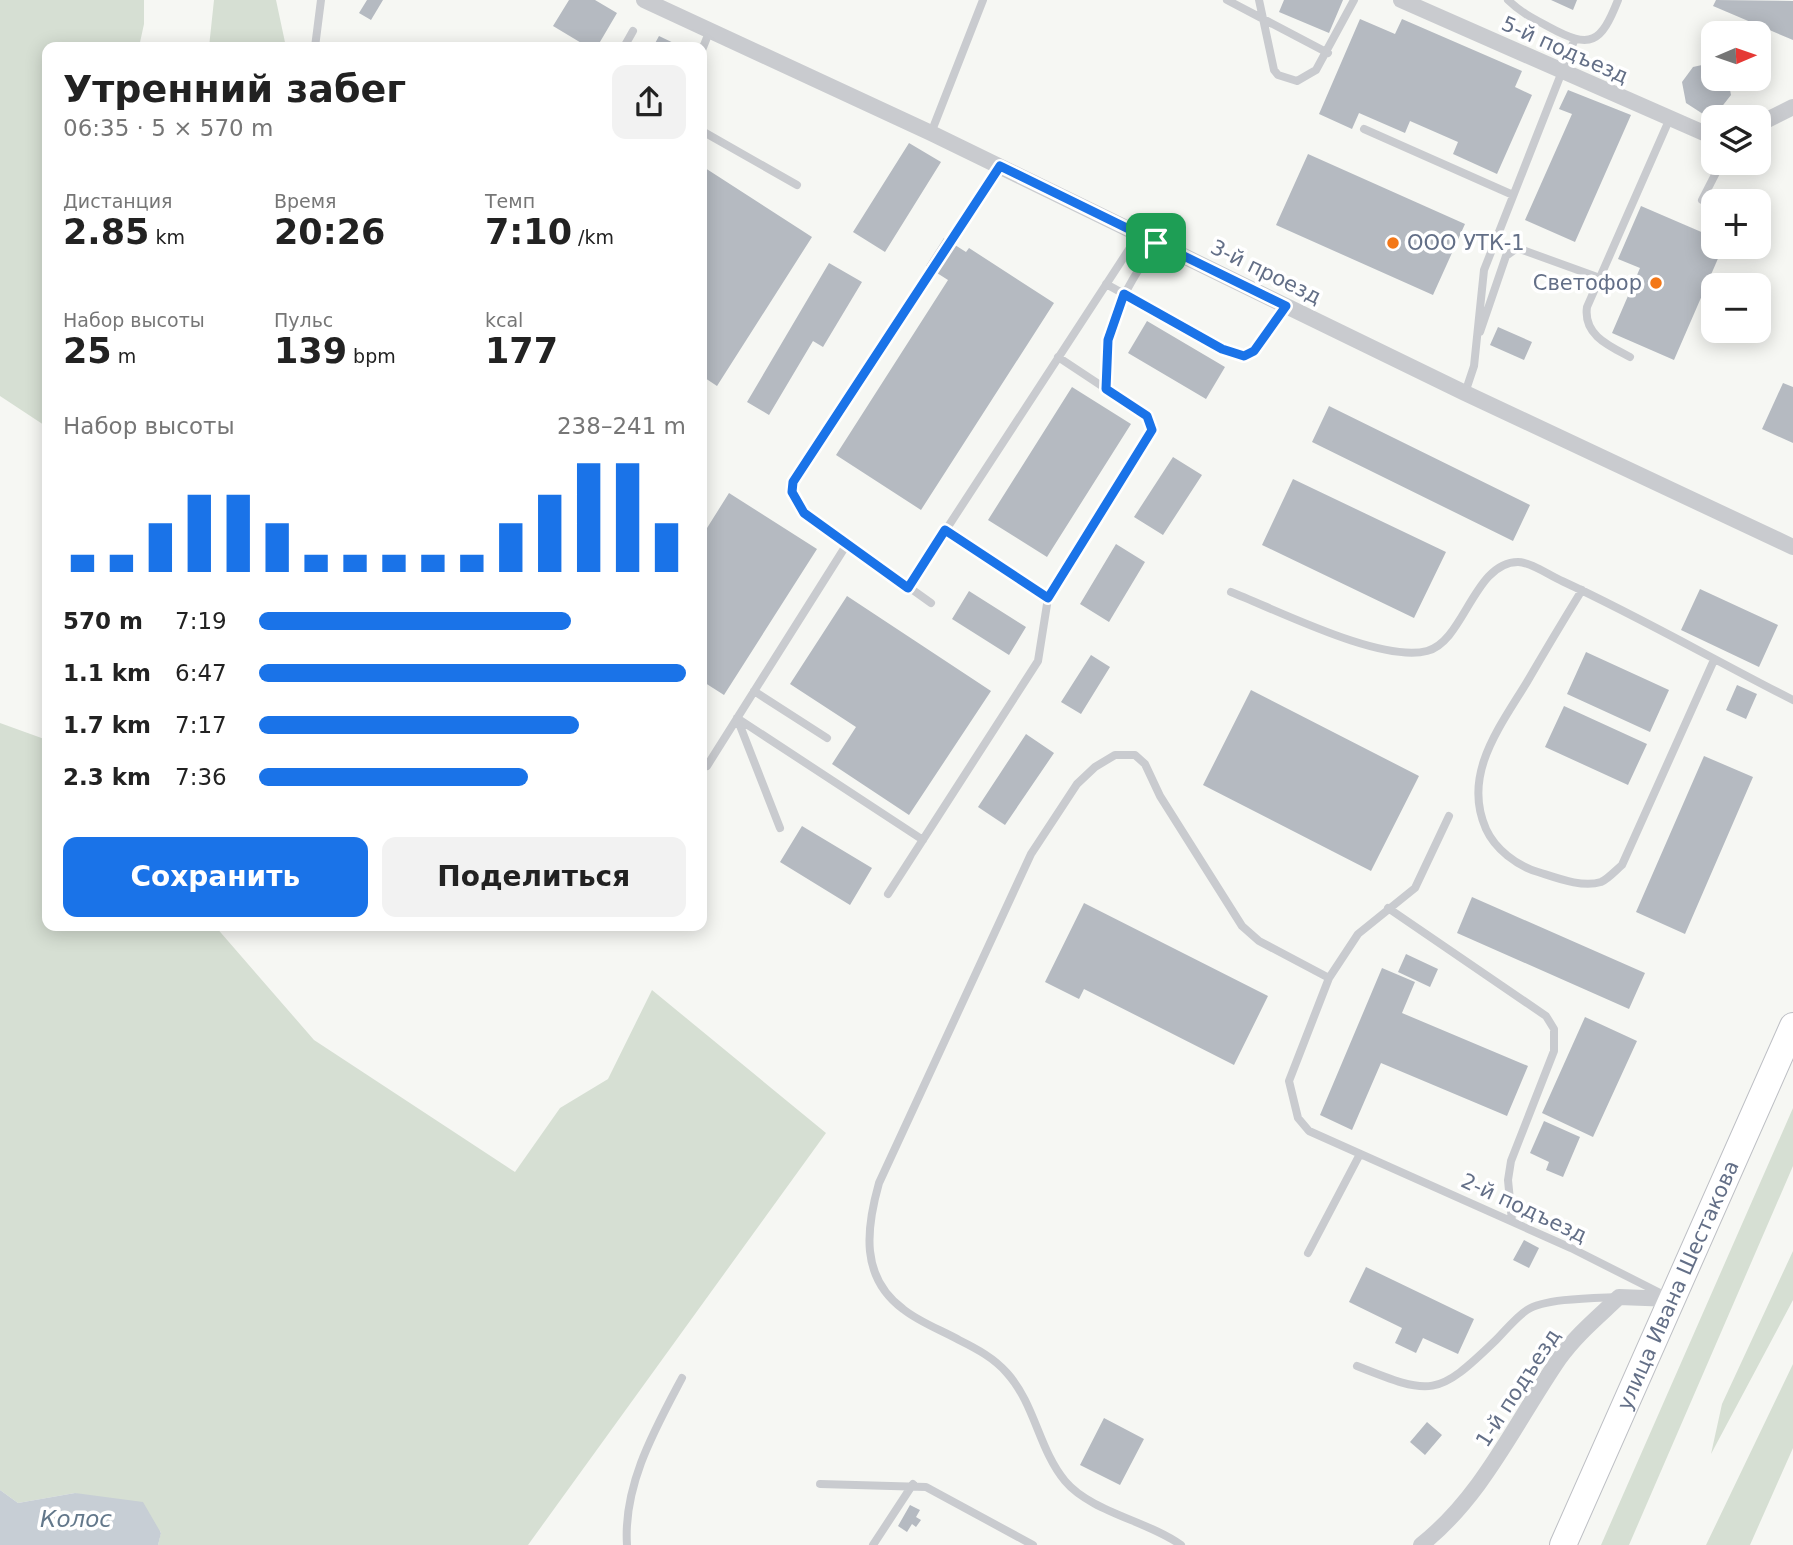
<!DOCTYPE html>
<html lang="ru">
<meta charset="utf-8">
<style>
:root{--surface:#fff;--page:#f2f2f2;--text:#222;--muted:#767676;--accent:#1a73e8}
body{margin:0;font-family:"DejaVu Sans",sans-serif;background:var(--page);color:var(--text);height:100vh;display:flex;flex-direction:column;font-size:26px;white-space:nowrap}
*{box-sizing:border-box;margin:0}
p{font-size:23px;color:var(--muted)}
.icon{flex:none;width:38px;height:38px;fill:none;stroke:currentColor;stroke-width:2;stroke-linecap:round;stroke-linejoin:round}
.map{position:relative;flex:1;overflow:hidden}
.panel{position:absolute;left:42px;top:42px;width:665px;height:889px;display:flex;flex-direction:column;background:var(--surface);border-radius:14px;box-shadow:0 4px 18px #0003}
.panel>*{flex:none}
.needle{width:46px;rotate:88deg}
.buttons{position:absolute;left:1701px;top:21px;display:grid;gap:14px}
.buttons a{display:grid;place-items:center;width:70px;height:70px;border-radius:14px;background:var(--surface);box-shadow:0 4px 18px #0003;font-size:35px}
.pin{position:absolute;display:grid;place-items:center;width:60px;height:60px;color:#fff;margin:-30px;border-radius:14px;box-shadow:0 4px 10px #0006}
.round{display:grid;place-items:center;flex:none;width:74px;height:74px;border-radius:14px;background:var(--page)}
.summary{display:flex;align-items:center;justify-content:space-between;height:119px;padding:0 21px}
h1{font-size:38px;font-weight:600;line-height:52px}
.metrics{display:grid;grid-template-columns:repeat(3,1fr);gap:10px;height:119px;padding:7px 21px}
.metrics div{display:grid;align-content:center}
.metrics b{font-size:35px;font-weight:600}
.metrics small{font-size:19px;font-weight:400}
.metrics p{font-size:19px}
.chart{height:196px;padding:14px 21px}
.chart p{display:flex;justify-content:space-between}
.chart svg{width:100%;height:126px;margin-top:7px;stroke:var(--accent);stroke-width:6}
.action{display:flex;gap:14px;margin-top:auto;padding:14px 21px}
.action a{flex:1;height:80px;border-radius:14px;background:var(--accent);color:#fff;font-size:28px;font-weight:600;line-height:80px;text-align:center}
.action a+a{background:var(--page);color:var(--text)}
ul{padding:0 21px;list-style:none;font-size:23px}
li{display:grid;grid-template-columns:112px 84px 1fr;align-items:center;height:52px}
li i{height:18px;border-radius:9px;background:var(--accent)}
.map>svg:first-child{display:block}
.green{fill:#d6dfd3}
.water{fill:#c7ced5}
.building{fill:#b5bac1}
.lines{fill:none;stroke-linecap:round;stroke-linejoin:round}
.primary-casing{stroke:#bdbfc4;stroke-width:28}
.service{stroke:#c9cbcf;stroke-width:8}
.minor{stroke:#c9cbcf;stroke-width:16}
.primary{stroke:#fff;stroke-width:26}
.route-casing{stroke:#fff;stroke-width:14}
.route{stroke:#1a73e8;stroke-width:9}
.poi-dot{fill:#f37717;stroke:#fff;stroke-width:2.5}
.labels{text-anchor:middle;stroke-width:7;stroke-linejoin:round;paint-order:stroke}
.street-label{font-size:21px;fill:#636f87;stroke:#fff}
.poi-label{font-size:21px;fill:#636f87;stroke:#fff;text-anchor:start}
.water-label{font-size:23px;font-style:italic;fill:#63788b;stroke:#fff}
</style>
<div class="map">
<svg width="1793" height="1545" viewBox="0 0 1793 1545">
<rect width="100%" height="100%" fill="#f6f7f3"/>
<path class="green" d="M 0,0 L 144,0 L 144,24 L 139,47 L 47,47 L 47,427 L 0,396 Z
M 214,0 L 276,0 L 286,47 L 209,47 Z
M 0,723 L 47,740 L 47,926 L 215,926 L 314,1040 L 515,1172 L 560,1108 L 608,1079 L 652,990 L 826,1133 L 528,1545 L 158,1545 L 161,1532 L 75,1493 L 18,1503 L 0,1490 Z
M 1793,1108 L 1793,1166 L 1629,1545 L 1601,1545 Z
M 1793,1251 L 1793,1300 L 1711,1454 L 1722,1404 Z
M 1793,1364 L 1793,1448 L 1750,1545 L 1706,1545 Z"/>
<path class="water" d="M 0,1490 L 18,1503 L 75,1493 L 143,1502 L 161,1533 L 158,1545 L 0,1545 Z"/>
<path class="building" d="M 367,0 L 383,0 L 371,20 L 359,13 Z
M 569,0 L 595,0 L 617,13 L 597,47 L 588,47 L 553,26 Z
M 1284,0 L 1343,0 L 1329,33 L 1279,12 Z
M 1551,0 L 1577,0 L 1573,10 Z
M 1716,0 L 1793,1 L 1793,40 L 1713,6 Z
M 1360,19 L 1395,34 L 1402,19 L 1522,71 L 1515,87 L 1532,95 L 1497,174 L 1453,154 L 1458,142 L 1410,121 L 1405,133 L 1359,113 L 1352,129 L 1319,114 Z
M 659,36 L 682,47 L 653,47 Z
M 1711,63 L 1713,79 L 1728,79 L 1731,95 L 1720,109 L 1703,114 L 1686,103 L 1682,82 L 1693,67 Z
M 1568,90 L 1631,115 L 1575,242 L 1525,220 L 1572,114 L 1559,109 Z
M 909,143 L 941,162 L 885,252 L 853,232 Z
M 1308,154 L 1465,224 L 1433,295 L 1276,225 Z
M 702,166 L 812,237 L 717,386 L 702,376 Z
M 1641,206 L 1713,237 L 1713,247 L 1723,247 L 1674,360 L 1612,333 L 1640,268 L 1618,259 Z
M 944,238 L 966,252 L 969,248 L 1054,303 L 921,510 L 836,455 L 948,280 L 926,266 Z
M 829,263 L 862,282 L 823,347 L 813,341 L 769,415 L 747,402 Z
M 1147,321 L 1225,367 L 1206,399 L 1128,353 Z
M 1498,327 L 1532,342 L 1524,360 L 1490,345 Z
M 1783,383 L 1793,387 L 1793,443 L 1762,429 Z
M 1072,387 L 1131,424 L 1047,557 L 988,520 Z
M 1329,406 L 1530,505 L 1513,541 L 1312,442 Z
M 1173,457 L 1202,475 L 1163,535 L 1134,517 Z
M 1293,479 L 1446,552 L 1414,618 L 1262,545 Z
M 729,493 L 817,549 L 724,695 L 702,681 L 702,536 Z
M 1116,544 L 1145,562 L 1109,622 L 1080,604 Z
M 1700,589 L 1778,625 L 1759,667 L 1681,630 Z
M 969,591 L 1026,627 L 1009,655 L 952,619 Z
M 847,596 L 991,691 L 909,815 L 832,764 L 856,727 L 790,684 Z
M 1586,652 L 1669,690 L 1650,732 L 1567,694 Z
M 1091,655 L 1110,667 L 1081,714 L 1061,702 Z
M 1737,685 L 1757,694 L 1746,719 L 1726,710 Z
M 1251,690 L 1419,776 L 1371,871 L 1203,785 Z
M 1564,706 L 1647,744 L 1628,785 L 1545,747 Z
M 1026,734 L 1054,753 L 1005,825 L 978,807 Z
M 1704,756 L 1753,777 L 1685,934 L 1636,912 Z
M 802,826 L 872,868 L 850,905 L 780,862 Z
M 1472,897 L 1645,973 L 1629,1009 L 1457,933 Z
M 1084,903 L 1268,996 L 1234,1065 L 1084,989 L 1079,999 L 1045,982 Z
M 1406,954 L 1438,969 L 1430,987 L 1398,972 Z
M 1382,968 L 1415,982 L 1402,1013 L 1528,1066 L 1507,1116 L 1381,1063 L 1352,1130 L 1320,1115 Z
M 1585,1017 L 1637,1041 L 1593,1137 L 1542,1113 Z
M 1544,1121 L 1580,1137 L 1563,1177 L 1546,1170 L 1549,1162 L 1530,1153 Z
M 1524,1240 L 1539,1248 L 1529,1268 L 1513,1260 Z
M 1366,1267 L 1474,1319 L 1458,1354 L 1423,1338 L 1416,1353 L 1395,1343 L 1402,1328 L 1349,1302 Z
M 1104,1418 L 1144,1439 L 1120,1485 L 1080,1465 Z
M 1427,1422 L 1442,1435 L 1425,1455 L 1410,1442 Z
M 910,1505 L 920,1510 L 916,1517 L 921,1520 L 916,1527 L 912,1524 L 907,1532 L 898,1526 Z"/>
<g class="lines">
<defs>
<g id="primary">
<path id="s1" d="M 1563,1545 L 1793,1026"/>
</g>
</defs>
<use href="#primary" class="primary-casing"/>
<path class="service" d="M 1227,0 L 1328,53
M 1259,0 L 1274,70 L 1278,75 L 1297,81 L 1316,70 L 1354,0
M 1508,0 C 1520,12 1534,19 1549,27 C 1591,50 1601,43 1618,0
M 315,47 L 321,0
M 624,47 L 633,31
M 702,50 L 710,30
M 1364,129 L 1513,195
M 702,131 L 797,185
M 931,133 L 983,0
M 1702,200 L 1721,163
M 1106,284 L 1233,354 C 1259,357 1273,324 1287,306
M 1480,332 L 1506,256 L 1517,248 L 1600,278
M 1630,357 C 1609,346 1583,335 1587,307 L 1670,118
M 1106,389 C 1108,319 1118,300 1156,243
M 1465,393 L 1474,366 L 1484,270 L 1574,41
M 945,530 L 1048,598
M 908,588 L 1139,234
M 1582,590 C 1563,621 1545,651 1527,682 C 1499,728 1462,775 1486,829 C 1495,849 1517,866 1538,872 C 1557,878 1582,888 1601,882 C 1608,879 1616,870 1622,865 L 1714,660
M 1231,592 C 1277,610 1381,663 1427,651 C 1464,642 1474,562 1518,562 C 1531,562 1550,576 1562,581 C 1640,617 1716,661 1793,700
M 931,603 L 805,513 L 792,492 L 793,482 L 1000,166
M 754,691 L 827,738
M 737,718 L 923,840
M 737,718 L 780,828
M 707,766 L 847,544
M 1449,816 L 1415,888 L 1358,934 L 1329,978 L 1289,1081 L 1298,1118 L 1309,1131 L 1571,1248 L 1664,1295
M 888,894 L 1038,661 L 1048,598 L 1152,430 L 1147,416 L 1058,357
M 1388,908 L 1546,1016 L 1554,1029 L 1554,1051 L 1511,1161 L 1508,1180 L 1512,1221
M 1308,1253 L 1360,1154
M 1357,1366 C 1432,1396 1437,1397 1496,1340 C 1506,1330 1516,1317 1527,1310 C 1545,1298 1596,1298 1617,1297
M 820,1484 L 926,1487 L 1033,1545
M 627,1545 C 623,1485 655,1429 682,1378
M 873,1545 L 913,1484
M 1181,1545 C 1148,1521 1091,1512 1065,1481 C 1039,1450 1035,1404 1007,1373 C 994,1358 977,1349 959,1340 C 941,1330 919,1322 903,1309 C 860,1277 866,1229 879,1183 L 1031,854 L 1077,784 L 1095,767 L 1115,755 L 1135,755 L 1145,764 L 1160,796 L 1242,926 L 1259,941 L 1329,978"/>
<path class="minor" d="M 644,0 L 931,133 L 1465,393 L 1793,547
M 1401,0 L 1713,137
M 1759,124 L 1793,107
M 1421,1545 C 1483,1496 1515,1423 1559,1359 C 1576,1335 1598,1317 1619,1297 L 1672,1299"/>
<use href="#primary" class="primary"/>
</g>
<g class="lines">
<defs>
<path id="route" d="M 1000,166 L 1286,306 L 1254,351 L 1244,356 L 1222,349 L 1124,294 L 1108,340 L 1106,389 L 1147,416 L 1152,430 L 1048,598 L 945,530 L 908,588 L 804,513 L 792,492 L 793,482 Z"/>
</defs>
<use href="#route" class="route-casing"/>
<use href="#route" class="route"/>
</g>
<g class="poi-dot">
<circle cx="1393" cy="243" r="7"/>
<circle cx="1656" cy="283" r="7"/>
</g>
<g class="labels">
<g class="street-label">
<text transform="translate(1565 50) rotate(24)" y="7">5-й подъезд</text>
<text transform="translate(1266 272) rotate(26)" y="7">3-й проезд</text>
<text transform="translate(1524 1208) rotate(25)" y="7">2-й подъезд</text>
<text dy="7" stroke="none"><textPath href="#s1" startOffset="284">улица Ивана Шестакова</textPath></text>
<text transform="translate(1518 1388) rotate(-57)" y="7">1-й подъезд</text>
</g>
<g class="poi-label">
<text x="1407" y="250">ООО УТК-1</text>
<text x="1642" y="290" text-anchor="end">Светофор</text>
</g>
<g class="water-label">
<text x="76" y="1527">Колос</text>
</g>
</g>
</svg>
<div class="buttons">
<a><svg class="needle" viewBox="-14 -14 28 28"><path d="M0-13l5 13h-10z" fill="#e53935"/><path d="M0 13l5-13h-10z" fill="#767676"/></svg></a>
<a><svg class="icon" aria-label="layers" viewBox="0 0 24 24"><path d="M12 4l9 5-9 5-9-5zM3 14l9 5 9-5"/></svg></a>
<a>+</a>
<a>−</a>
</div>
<div class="pin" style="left:1156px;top:243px;background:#1e9e55"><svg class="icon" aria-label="arrive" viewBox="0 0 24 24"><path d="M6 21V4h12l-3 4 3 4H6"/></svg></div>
<section class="panel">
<div class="summary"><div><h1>Утренний забег</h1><p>06:35 · 5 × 570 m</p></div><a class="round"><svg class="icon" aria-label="share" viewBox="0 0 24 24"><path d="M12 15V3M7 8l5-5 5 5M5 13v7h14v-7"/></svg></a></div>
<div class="metrics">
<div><p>Дистанция</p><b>2.85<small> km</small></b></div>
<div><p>Время</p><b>20:26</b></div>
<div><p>Темп</p><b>7:10<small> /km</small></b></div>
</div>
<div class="metrics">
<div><p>Набор высоты</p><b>25<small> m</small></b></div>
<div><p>Пульс</p><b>139<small> bpm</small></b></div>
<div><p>kcal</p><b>177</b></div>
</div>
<div class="chart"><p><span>Набор высоты</span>238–241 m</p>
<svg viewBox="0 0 160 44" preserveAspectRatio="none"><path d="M5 44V38M15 44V38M25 44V27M35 44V17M45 44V17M55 44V27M65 44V38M75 44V38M85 44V38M95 44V38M105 44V38M115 44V27M125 44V17M135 44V6M145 44V6M155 44V27"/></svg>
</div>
<ul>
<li><b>570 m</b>7:19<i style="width:73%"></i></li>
<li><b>1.1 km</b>6:47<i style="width:100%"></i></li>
<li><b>1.7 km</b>7:17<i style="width:75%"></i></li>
<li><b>2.3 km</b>7:36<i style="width:63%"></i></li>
</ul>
<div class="action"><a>Сохранить</a><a>Поделиться</a></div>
</section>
</div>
